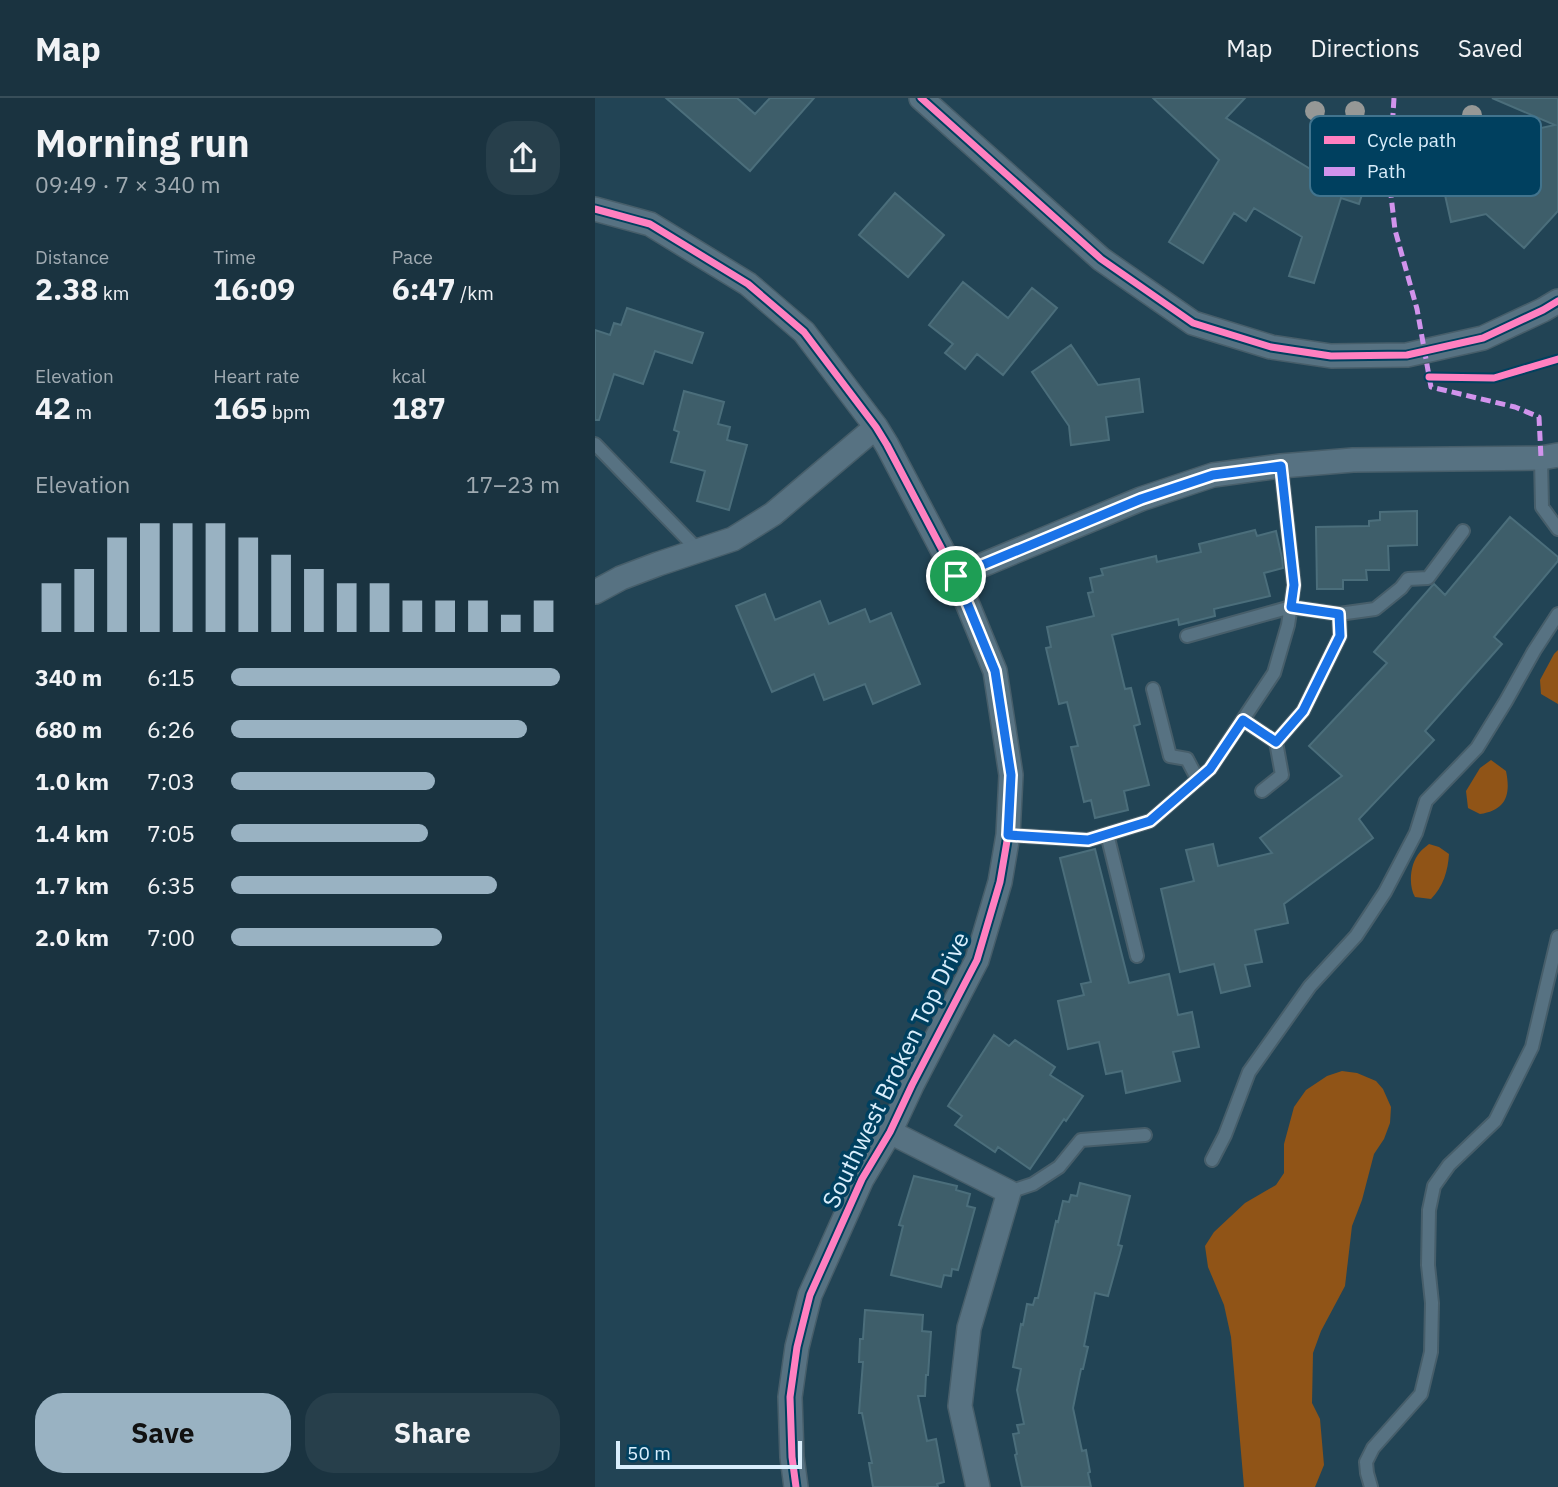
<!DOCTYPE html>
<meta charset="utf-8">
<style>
:root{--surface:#1a3340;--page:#273f4b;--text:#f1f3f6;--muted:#9faab1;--line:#384e59;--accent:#99b2c2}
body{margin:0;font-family:"IBM Plex Sans",sans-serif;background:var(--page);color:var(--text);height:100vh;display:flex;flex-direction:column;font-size:26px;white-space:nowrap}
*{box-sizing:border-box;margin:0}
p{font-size:23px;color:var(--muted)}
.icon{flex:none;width:38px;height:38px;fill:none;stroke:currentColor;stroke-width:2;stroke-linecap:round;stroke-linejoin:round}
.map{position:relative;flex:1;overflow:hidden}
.sheet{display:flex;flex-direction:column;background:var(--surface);width:595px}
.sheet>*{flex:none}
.scale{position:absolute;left:21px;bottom:18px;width:186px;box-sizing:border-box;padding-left:7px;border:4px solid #d9eefc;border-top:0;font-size:19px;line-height:24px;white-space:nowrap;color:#d9eefc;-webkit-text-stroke:5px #00405f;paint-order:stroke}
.pin{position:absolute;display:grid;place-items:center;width:60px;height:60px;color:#fff;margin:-30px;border:4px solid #fff;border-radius:50%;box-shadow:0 2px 7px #0007}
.round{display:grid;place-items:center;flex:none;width:74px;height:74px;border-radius:28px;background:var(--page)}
.overview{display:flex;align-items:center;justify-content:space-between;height:119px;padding:0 35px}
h1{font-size:38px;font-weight:800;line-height:52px}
.metrics{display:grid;grid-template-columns:repeat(3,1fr);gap:10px;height:119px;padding:7px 35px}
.metrics div{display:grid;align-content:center}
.metrics b{font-size:30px;font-weight:800}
.metrics small{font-size:19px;font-weight:400}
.metrics p{font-size:19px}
.chart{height:196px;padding:14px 35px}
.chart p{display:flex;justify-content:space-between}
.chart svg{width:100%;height:126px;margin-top:7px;stroke:var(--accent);stroke-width:6}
.cta{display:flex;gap:14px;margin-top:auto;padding:14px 35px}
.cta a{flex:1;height:80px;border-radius:28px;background:var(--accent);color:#111;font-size:28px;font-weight:800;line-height:80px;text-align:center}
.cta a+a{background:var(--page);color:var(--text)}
ul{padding:0 35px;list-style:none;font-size:23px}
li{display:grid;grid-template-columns:112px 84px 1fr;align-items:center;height:52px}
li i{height:18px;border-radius:9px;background:var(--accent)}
header{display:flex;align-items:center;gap:42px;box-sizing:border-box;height:98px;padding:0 35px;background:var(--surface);border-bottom:2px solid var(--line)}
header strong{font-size:33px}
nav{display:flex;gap:38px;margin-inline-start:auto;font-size:24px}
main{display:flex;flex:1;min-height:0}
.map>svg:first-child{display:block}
.green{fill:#905417}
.building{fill:#3e5e6a;stroke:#4b6e7b;stroke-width:2}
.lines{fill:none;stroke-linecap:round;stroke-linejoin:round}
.service-casing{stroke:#475e6a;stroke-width:16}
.minor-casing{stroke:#475e6a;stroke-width:26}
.service{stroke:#577282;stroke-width:12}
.minor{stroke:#577282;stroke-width:23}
.quiet{stroke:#d193ec;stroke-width:5;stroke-dasharray:10 5;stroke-linecap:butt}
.cycleway-casing{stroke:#00405f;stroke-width:11}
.cycleway{stroke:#ff80c0;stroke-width:7}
.tree{fill:#969896}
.route-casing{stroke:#fff;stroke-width:14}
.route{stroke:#1a73e8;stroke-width:9}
.labels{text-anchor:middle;stroke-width:7;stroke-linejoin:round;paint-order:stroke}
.street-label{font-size:24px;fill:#d9eefc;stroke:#00405f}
.key{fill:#00405f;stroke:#41748e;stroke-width:2}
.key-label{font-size:19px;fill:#d9eefc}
</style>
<header>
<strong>Map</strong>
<nav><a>Map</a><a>Directions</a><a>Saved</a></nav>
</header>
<main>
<section class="sheet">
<div class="overview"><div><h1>Morning run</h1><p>09:49 · 7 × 340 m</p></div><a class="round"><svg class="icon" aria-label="share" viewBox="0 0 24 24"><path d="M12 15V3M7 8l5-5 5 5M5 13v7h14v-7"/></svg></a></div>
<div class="metrics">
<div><p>Distance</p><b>2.38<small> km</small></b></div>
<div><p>Time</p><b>16:09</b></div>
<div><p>Pace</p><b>6:47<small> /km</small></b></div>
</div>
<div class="metrics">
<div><p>Elevation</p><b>42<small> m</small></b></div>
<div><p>Heart rate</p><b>165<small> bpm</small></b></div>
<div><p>kcal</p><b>187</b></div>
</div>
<div class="chart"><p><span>Elevation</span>17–23 m</p>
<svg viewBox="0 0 160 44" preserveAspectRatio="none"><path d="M5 44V27M15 44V22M25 44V11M35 44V6M45 44V6M55 44V6M65 44V11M75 44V17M85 44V22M95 44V27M105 44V27M115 44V33M125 44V33M135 44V33M145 44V38M155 44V33"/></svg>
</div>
<ul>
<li><b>340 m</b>6:15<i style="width:100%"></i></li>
<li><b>680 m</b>6:26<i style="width:90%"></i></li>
<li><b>1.0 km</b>7:03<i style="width:62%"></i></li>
<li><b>1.4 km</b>7:05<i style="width:60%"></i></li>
<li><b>1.7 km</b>6:35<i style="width:81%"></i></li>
<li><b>2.0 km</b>7:00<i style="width:64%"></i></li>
</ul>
<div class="cta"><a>Save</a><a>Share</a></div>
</section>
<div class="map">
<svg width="963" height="1389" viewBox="0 0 963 1389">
<rect width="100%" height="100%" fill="#245"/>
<path class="green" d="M 963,552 L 963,606 L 946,596 L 945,582 L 959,556 Z
M 896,662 L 911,673 C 916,697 911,712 885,716 L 873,710 L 871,693 L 885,670 Z
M 834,746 L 844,749 L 854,756 C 853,773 848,789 836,801 L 820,799 C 813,787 815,765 825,754 C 827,751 831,749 834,746 Z
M 747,973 L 762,975 L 781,983 L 788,991 L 796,1009 L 795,1025 L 789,1041 L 779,1056 L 767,1102 L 757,1128 L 750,1188 L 726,1233 L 718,1255 L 717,1305 L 725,1321 L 729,1367 L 720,1389 L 649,1389 L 636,1239 L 629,1207 L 613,1169 L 610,1148 L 619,1134 L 650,1105 L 681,1087 L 689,1075 L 689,1046 L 699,1009 L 711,992 L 732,978 Z"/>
<path class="building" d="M 71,0 L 142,0 L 160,16 L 175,0 L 219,0 L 155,73 Z
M 558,0 L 650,0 L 631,20 L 727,78 L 737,46 L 773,29 L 785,55 L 774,60 L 783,78 L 771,84 L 764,106 L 746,100 L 719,185 L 694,178 L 707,139 L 659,110 L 651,123 L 639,115 L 608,165 L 574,144 L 624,62 Z
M 897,0 L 963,0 L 963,113 L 929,150 L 891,116 L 856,124 L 842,61 L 870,54 L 868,47 L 889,43 L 894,68 L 928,34 L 960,27 Z
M 300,95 L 349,137 L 313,179 L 264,137 Z
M 368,184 L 413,220 L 437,190 L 462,210 L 408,277 L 382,256 L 370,271 L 350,255 L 358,246 L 334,227 Z
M 32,210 L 108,235 L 97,265 L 60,253 L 48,286 L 19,276 L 4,322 L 0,322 L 0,232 L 15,237 L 19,225 L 26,227 Z
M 476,247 L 503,287 L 544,281 L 548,314 L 511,319 L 514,342 L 476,347 L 474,328 L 437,274 Z
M 89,293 L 129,304 L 123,326 L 135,329 L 132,342 L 152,347 L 134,412 L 102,403 L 110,373 L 76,364 L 84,334 L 79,332 Z
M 822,413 L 822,447 L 793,448 L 794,472 L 771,472 L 772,482 L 748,482 L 748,491 L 722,491 L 721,429 L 774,428 L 774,423 L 785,422 L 785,414 Z
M 915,419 L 963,459 L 963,463 L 899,539 L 907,546 L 830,633 L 839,642 L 764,721 L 778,740 L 689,806 L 693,825 L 660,832 L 667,864 L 650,867 L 655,888 L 626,895 L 619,866 L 585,874 L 566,791 L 599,783 L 591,752 L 618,746 L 623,768 L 677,755 L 665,740 L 747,678 L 714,648 L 792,565 L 779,554 L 837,488 L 839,486 L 850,497 Z
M 660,432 L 662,438 L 681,433 L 687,460 L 688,470 L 669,475 L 675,498 L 619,511 L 620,518 L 584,527 L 583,521 L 517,537 L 530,591 L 536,590 L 545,626 L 539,628 L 554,687 L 529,693 L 533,712 L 500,720 L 496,702 L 489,704 L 476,649 L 483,648 L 472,604 L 464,606 L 451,550 L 456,549 L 452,529 L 499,518 L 493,495 L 498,494 L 495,480 L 508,477 L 506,471 L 561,458 L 562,464 L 606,454 L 604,446 Z
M 170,496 L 180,522 L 225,503 L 234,526 L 270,511 L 275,524 L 296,515 L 325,586 L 278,606 L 270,586 L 229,602 L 219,576 L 177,594 L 141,508 Z
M 500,751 L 534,885 L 574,876 L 583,917 L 597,914 L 604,949 L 578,954 L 585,983 L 531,995 L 527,973 L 511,976 L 504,944 L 473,951 L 463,903 L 489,897 L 486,886 L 496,884 L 465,760 Z
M 399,937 L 414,948 L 420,942 L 460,969 L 455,977 L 488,998 L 471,1023 L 469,1021 L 435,1071 L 403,1049 L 400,1054 L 360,1027 L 367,1018 L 353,1008 Z
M 319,1078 L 362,1088 L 361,1092 L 375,1096 L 372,1108 L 380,1110 L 363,1172 L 357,1171 L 356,1178 L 349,1177 L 346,1189 L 296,1177 L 308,1128 L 304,1127 Z
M 485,1085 L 535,1098 L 523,1147 L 527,1148 L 513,1198 L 500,1195 L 489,1248 L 493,1249 L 488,1271 L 486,1271 L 478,1310 L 487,1353 L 491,1352 L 495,1374 L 493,1375 L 496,1389 L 427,1389 L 420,1357 L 422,1356 L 418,1336 L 424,1335 L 422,1327 L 429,1326 L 422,1292 L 426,1271 L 418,1269 L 426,1226 L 428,1227 L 432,1206 L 438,1207 L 440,1200 L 443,1200 L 461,1123 L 463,1124 L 468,1103 L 474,1104 L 476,1097 L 482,1098 Z
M 270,1212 L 328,1217 L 327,1233 L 336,1234 L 333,1277 L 331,1277 L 330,1298 L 323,1298 L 332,1343 L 341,1341 L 349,1384 L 342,1386 L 343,1389 L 278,1389 L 274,1365 L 277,1365 L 267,1315 L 264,1315 L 268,1264 L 264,1264 L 265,1241 L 268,1241 Z"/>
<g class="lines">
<defs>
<path id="service" d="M 0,346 L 104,453
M 946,360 L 947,409 L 963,431
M 744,516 L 780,511 L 806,490 L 813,481 L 833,480 L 868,433
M 592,538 L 696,509 L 744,516 L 745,538 L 708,613 L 681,644 L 648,622
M 558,591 L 575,658 L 592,661 L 603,682
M 667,693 L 687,677 L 681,644
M 512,736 L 542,858
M 413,737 L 493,742 L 555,723 L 615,671 L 679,575 L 693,527 L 699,487 L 686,368
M 617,1062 L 630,1037 L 654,974 L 715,888 L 761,838 L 790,794 L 821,735 L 831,703 L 882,650 L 911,603 L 939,553 L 963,516
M 414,1094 L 438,1086 L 464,1069 L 486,1042 L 550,1037
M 776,1389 L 772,1375 L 771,1364 L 778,1350 L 826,1296 L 836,1254 L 837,1205 L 833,1167 L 834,1112 L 839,1088 L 854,1067 L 900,1023 L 937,949 L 963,839"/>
<path id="minor" d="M 326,0 L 506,161 L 598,225 L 676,249 L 736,258 L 812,257 L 888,240 L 948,212 L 963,203
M 0,111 L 55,126 L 153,186 L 209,234 L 281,329 L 292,347 L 361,478 L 400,573 L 416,677 L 413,737 L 405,784 L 382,862 L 317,987 L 295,1034 L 267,1081 L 215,1197 L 202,1249 L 195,1299 L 197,1359 L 201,1389
M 361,478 L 546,401 L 618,377 L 686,368 L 758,362 L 946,360 L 963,357
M 0,494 L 26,480 L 63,466 L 138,441 L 178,416 L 281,329
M 295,1034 L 414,1094 L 374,1230 L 365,1308 L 383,1389"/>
</defs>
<use href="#service" class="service-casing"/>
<use href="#minor" class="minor-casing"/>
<use href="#service" class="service"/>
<use href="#minor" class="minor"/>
<path class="quiet" d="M 799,0 L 794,80 L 800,132 L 822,211 L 836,289 L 920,309 L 944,319 L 946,360"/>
<defs>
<path id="cycleway" d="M 326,0 L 506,161 L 598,225 L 676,249 L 736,258 L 812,257 L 888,240 L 948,212 L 963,203
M 0,111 L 55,126 L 153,186 L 209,234 L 281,329 L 292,347 L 361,478 L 400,573 L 416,677 L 413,737 L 405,784 L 382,862 L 317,987 L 295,1034 L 267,1081 L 215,1197 L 202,1249 L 195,1299 L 197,1359 L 201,1389
M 834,279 L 899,280 L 963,261"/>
</defs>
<use href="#cycleway" class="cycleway-casing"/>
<use href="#cycleway" class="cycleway"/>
</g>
<g class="tree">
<circle cx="720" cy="13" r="10"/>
<circle cx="760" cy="13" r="10"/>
<circle cx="877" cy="17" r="10"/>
</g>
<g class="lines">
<defs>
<path id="route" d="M 686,368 L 699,487 L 696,509 L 744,516 L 745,538 L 708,613 L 681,644 L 648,622 L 615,671 L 555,723 L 493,742 L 413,737 L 416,677 L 400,573 L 361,478 L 546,401 L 618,377 Z"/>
</defs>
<use href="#route" class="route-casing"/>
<use href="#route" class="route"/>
</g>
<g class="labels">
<g class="street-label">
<text transform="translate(301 972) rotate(-64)" y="8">Southwest Broken Top Drive</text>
</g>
</g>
<rect x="715" y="18" width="231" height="80" rx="10" class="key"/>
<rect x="729" y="38" width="31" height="8" fill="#ff80c0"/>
<rect x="729" y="69" width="31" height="9" fill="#d193ec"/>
<g class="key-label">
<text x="772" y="49">Cycle path</text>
<text x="772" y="80">Path</text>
</g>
</svg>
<div class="scale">50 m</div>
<div class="pin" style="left:361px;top:478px;background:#1e9e55"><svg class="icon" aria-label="arrive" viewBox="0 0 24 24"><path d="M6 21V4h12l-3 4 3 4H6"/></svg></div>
</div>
</main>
